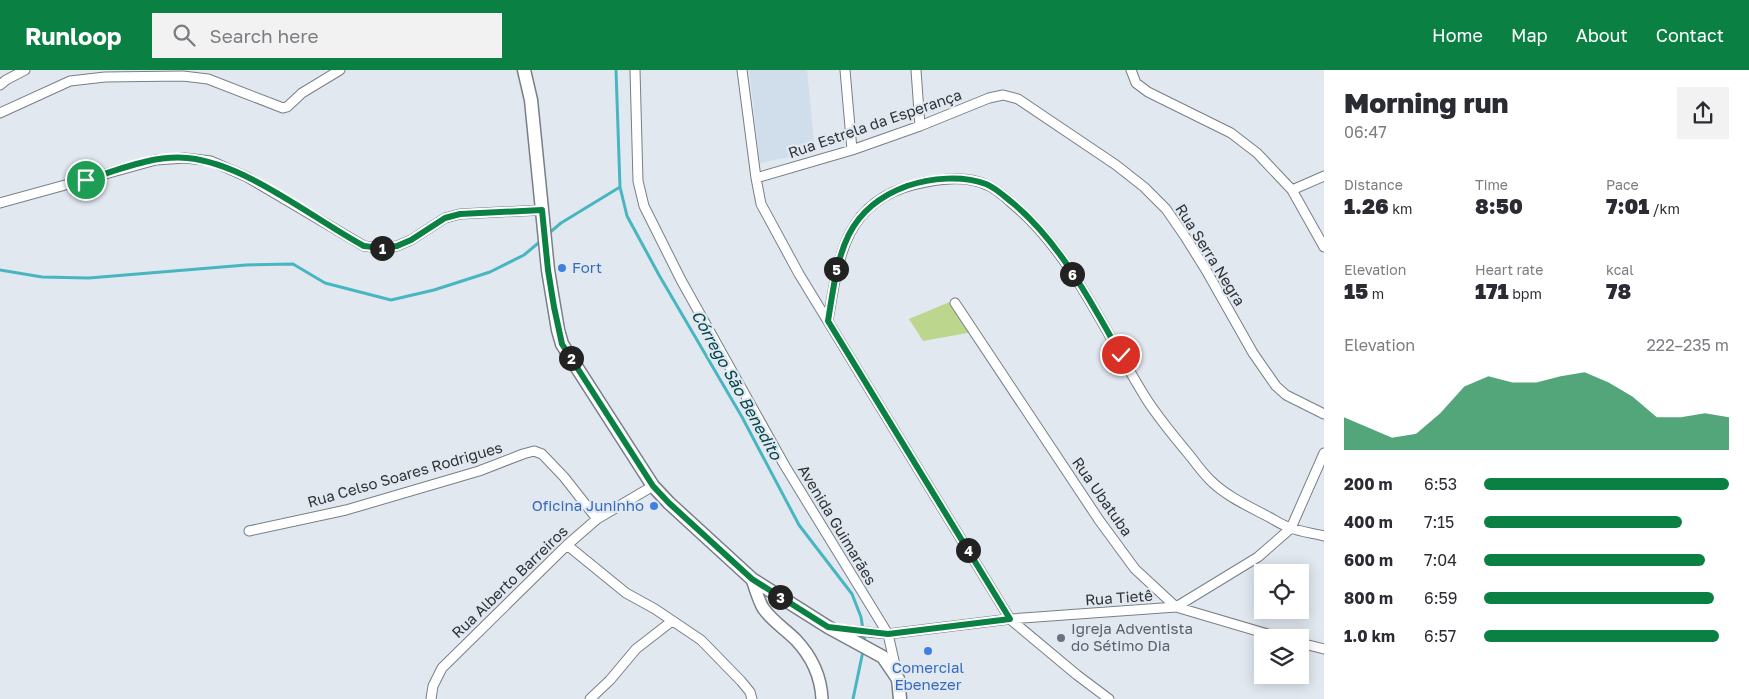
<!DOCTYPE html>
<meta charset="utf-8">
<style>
:root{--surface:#fff;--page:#f2f2f3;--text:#2b2b33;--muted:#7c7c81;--accent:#0b8043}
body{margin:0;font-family:"Golos Text",sans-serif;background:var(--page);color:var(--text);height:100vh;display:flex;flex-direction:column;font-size:19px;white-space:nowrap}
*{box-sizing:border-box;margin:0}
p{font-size:16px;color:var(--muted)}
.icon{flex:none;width:28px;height:28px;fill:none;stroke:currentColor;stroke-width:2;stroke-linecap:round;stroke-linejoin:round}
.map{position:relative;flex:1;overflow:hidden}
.drawer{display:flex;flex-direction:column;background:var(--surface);width:425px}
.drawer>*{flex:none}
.controls{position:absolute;left:1254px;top:494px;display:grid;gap:10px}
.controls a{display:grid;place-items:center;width:55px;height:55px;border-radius:0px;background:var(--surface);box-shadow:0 2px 12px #0003;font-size:25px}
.pin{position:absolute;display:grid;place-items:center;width:42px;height:42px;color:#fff;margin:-21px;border:2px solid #fff;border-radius:50%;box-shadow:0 1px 5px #0007}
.km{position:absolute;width:25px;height:25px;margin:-12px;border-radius:50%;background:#222;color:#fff;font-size:14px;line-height:25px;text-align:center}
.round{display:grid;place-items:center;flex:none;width:52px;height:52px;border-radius:0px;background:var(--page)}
.summary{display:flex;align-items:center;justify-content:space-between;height:85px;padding:0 20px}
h1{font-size:28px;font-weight:800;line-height:38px}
.figures{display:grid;grid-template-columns:repeat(3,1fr);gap:8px;height:85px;padding:5px 20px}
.figures div{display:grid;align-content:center}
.figures b{font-size:21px;font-weight:800}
.figures small{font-size:14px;font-weight:400}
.figures p{font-size:14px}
.chart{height:140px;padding:10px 20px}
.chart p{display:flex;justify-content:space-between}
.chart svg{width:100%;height:90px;margin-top:5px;fill:var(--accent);opacity:.7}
ul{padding:0 20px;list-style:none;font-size:16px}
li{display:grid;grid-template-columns:80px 60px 1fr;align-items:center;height:38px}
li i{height:12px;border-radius:6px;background:var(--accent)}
header{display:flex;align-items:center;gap:30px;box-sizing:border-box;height:70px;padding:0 25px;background:var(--accent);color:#fff}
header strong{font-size:24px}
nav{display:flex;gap:28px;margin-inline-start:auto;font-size:18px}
.search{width:350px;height:45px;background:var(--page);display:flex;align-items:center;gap:12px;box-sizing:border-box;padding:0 18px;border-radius:0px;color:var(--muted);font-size:19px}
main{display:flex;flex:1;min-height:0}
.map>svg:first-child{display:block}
.built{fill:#d0ddea}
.green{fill:#bcd78d}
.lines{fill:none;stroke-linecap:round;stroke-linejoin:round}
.stream{stroke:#48b6c0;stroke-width:3}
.minor-casing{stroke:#787f86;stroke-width:11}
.tertiary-casing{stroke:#787f86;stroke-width:14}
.secondary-casing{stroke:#787f86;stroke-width:15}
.minor{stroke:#fff;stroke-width:9}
.tertiary{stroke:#fff;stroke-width:11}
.secondary{stroke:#fff;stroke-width:12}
.route-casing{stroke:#fff;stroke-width:10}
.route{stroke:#0b8043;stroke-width:6}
.shop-dot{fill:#3f7fe0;stroke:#e1e8f0;stroke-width:2}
.worship-dot{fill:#6b7280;stroke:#e1e8f0;stroke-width:2}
.labels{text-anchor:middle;stroke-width:4.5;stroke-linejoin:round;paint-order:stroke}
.street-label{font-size:15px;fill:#303336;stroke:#e1e8f0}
.shop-label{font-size:15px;fill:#366cbe;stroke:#e1e8f0;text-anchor:start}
.worship-label{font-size:15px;fill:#5b616d;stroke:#e1e8f0;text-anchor:start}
.water-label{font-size:16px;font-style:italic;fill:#00454a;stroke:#e1e8f0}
</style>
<header>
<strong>Runloop</strong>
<div class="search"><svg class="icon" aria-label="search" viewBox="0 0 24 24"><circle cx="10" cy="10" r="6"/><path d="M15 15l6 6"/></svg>Search here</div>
<nav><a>Home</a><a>Map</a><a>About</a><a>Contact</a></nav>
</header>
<main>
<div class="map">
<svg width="1324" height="629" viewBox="0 0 1324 629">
<rect width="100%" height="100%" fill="#e1e8f0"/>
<path class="built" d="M 749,0 L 807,0 L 815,82 L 760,93 Z"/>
<path class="green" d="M 952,231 L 973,262 L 923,271 L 909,249 Z"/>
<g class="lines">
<path class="stream" d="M 616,0 L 620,117 L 627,146 L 659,205 L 742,347 L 799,455 L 852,524 L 861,547 L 865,572
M 548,164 L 561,153 L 620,117
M 0,200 L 42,207 L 89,208 L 246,195 L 293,194 L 325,213 L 391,230 L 434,220 L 490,202 L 524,185 L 542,170
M 853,629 L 863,581"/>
<defs>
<path id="minor" d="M 635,0 L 638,111 L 644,136 L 681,210 L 785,396 L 888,564
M 742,0 L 756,108 L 761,134 L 799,204 L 1010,549 L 1077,605 L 1109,629
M 845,0 L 852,80
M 916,0 L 920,56
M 1131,0 L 1136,13 L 1148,22 L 1231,63 L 1257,83 L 1292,120 L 1324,177
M 0,15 L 6,10 L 25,0
M 0,43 L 70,11 L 105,7 L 183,6 L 208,9 L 283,38 L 287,37 L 302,23 L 340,0
M 756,108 L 852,80 L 920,56 L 989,28 L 1003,25 L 1018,29 L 1116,95 L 1144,117 L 1166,139 L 1186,168 L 1206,200 L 1253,283 L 1276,316 L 1286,325 L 1324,344
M 1292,120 L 1324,106
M 0,133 L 156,90 L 185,88 L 211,91 L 247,107 L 364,176 L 381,178 L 397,176 L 411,170 L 445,148 L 460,144 L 542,140
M 955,233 L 1099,450 L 1135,499 L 1176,537 L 1281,568
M 828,251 C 838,191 843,133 913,115 C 936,109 965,104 987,115 C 997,119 1006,128 1014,135 C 1074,186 1106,265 1147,330 C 1160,350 1176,369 1191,387 C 1197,395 1203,403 1210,410 C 1226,426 1248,436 1267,446 C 1275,450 1283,456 1291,458 C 1301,462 1313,463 1324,466
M 249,461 L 346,440 L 479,401 L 523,384 L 534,381 L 542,384 L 564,407 L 597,449
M 567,475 L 626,523 L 655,539 L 701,570 L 741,611 L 750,622 L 752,629
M 836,559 L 888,564
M 1300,573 L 1324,579
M 897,604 L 888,564 L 1010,549 L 1176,537 L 1258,487 L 1291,458 L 1324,383
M 431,629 L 433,616 L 442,598 L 567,475 L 597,449 L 653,416
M 590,629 L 610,610 L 636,579 L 672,551"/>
<path id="tertiary" d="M 752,509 C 755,518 758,529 763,538 C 772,551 785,559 796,570 C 811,586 821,607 822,629"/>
<path id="secondary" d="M 524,0 L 531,30 L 548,200 L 558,260 L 562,274 L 572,290 L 653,416 L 669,433 L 752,509 L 828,557 L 883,587 L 898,609 L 900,629"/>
</defs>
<use href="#minor" class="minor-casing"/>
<use href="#tertiary" class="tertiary-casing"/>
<use href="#secondary" class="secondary-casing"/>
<use href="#minor" class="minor"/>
<use href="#tertiary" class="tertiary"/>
<use href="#secondary" class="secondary"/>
</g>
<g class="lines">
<defs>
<path id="route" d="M 86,110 C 118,100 153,85 187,88 C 245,93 312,148 364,176 L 381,178 L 397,176 L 411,170 L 445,148 L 460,144 L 542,140 L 548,200 L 554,237 L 562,274 L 653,416 L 669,433 L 752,509 L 828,557 L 888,564 L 1010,549 L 828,251 C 838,190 841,140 907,116 C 931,108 962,105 986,114 C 996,118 1005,127 1014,134 C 1061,174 1091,232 1121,285"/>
</defs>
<use href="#route" class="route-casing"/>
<use href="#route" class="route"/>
</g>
<g class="shop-dot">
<circle cx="562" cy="198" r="5"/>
<circle cx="654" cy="436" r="5"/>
<circle cx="928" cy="581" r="5"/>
</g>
<circle class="worship-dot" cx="1061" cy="568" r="5"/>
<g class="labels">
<g class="street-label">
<text transform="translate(875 54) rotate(-19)" y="5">Rua Estrela da Esperança</text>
<text transform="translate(1210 185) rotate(58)" y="5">Rua Serra Negra</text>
<text transform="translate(405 405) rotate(-16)" y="5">Rua Celso Soares Rodrigues</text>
<text transform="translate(1102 427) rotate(55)" y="5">Rua Ubatuba</text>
<text transform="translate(837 455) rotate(59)" y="5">Avenida Guimarães</text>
<text transform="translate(510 512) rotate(-44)" y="5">Rua Alberto Barreiros</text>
<text transform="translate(1119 528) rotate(-4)" y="5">Rua Tietê</text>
</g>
<g class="shop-label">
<text x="572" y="203">Fort</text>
<text x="644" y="441" text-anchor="end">Oficina Juninho</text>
<text x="928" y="603" text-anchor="middle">Comercial<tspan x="928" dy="17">Ebenezer</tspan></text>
</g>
<g class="worship-label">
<text x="1071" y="564">Igreja Adventista<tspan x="1071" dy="17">do Sétimo Dia</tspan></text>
</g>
<g class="water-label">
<text transform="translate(737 315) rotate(61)" y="6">Córrego São Benedito</text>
</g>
</g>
</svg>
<div class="controls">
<a><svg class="icon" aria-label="locate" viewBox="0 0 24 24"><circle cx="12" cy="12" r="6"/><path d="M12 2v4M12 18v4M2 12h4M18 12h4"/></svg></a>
<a><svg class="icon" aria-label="layers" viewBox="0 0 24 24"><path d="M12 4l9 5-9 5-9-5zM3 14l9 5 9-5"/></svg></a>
</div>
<div class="pin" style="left:86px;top:110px;background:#1e9e55"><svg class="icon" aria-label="arrive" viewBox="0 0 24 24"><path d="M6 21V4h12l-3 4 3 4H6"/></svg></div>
<div class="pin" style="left:1121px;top:285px;background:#d93025"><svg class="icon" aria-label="check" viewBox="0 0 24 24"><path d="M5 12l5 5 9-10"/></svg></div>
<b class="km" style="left:382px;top:178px">1</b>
<b class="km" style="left:571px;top:288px">2</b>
<b class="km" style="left:780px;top:527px">3</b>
<b class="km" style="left:968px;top:480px">4</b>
<b class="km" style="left:836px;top:199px">5</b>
<b class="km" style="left:1072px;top:204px">6</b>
</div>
<section class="drawer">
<div class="summary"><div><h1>Morning run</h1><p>06:47</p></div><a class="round"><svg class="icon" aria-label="share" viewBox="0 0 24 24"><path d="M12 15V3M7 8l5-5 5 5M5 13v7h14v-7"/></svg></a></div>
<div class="figures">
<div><p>Distance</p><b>1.26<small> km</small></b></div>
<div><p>Time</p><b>8:50</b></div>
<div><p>Pace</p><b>7:01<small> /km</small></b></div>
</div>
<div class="figures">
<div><p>Elevation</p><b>15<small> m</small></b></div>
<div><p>Heart rate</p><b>171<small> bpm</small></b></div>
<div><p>kcal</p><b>78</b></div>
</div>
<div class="chart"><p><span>Elevation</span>222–235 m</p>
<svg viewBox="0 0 160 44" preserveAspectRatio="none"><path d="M0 44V28L10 33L20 38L30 36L40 26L50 13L60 8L70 11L80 11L90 8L100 6L110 11L120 18L130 28L140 28L150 26L160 28V44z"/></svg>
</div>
<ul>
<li><b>200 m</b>6:53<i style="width:100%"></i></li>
<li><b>400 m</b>7:15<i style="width:81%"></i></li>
<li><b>600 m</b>7:04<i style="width:90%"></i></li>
<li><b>800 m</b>6:59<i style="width:94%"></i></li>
<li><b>1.0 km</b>6:57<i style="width:96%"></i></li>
</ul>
</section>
</main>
